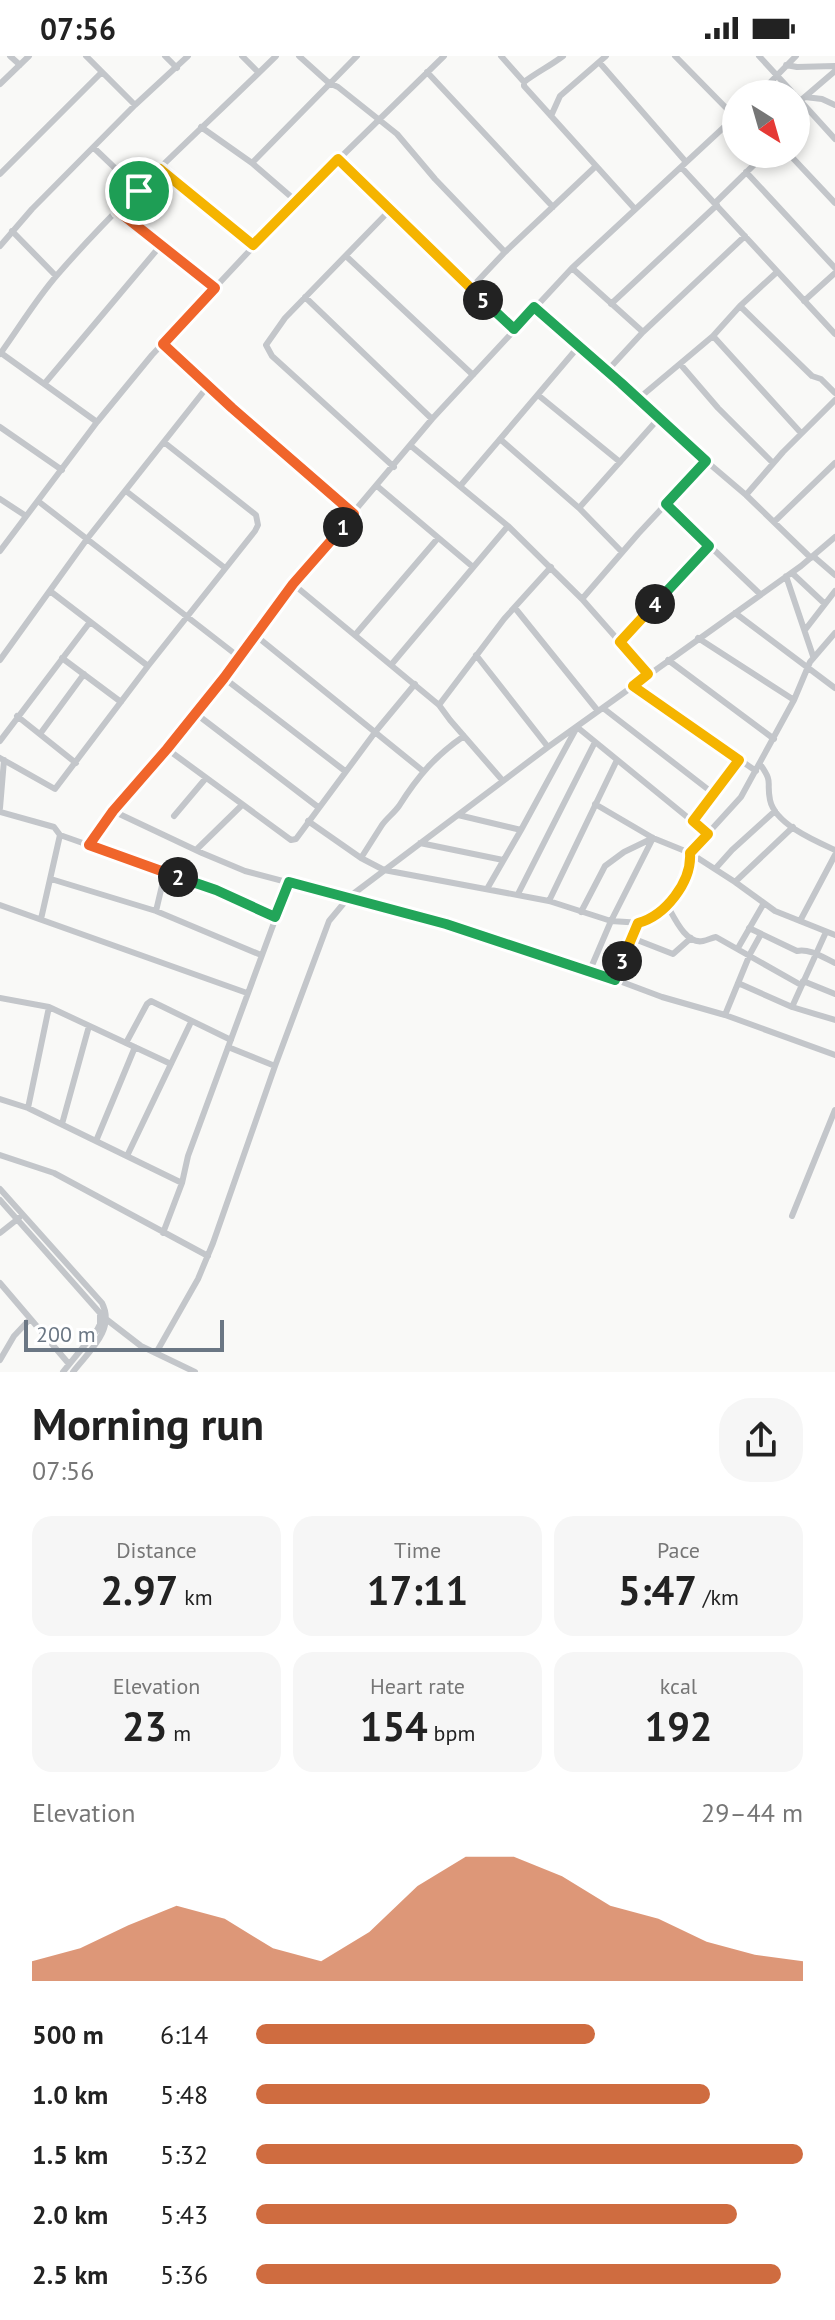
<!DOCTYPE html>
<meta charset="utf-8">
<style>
:root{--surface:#fff;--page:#f6f6f6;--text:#222;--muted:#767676;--accent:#cf6c40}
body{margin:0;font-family:"PT Sans",sans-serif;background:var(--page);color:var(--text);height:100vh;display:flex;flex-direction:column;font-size:30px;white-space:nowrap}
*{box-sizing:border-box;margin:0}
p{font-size:26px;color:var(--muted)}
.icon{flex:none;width:44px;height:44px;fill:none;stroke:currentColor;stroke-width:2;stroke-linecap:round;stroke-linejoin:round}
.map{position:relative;height:1316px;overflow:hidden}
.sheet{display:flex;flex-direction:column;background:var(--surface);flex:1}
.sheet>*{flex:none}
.needle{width:52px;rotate:143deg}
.buttons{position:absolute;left:722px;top:24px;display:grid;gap:16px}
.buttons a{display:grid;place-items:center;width:88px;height:88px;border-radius:50%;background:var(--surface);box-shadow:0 4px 12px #0003;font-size:40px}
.scale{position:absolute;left:24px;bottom:20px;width:200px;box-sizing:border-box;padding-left:8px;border:4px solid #6b7784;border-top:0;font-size:22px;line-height:28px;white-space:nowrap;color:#6b7784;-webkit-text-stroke:6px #fff;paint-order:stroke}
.pin{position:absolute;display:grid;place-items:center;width:68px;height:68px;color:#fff;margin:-34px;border:4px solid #fff;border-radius:50%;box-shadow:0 2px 8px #0007}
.km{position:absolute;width:40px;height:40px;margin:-20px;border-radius:50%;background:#222;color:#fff;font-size:22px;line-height:40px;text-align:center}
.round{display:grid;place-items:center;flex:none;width:84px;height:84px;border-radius:32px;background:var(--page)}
.overview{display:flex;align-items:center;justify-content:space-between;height:136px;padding:0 32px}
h1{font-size:44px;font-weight:700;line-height:60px}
.stats{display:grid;grid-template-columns:repeat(3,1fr);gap:12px;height:136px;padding:8px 32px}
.stats div{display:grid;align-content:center;border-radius:20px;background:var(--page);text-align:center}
.stats b{font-size:40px;font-weight:700}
.stats small{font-size:22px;font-weight:400}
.stats p{font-size:22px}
.chart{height:224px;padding:16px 32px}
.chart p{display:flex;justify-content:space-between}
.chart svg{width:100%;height:144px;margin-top:8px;fill:var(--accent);opacity:.7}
ul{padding:0 32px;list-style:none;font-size:26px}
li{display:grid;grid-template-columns:128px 96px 1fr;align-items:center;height:60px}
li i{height:20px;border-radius:10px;background:var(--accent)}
.status{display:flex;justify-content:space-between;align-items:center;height:56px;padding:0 40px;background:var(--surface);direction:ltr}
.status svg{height:22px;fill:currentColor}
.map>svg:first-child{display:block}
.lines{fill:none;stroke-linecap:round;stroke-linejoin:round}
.minor{stroke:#c3c6ca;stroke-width:6}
.split-1-casing{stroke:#fff;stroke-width:16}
.split-2-casing{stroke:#fff;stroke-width:16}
.split-3-casing{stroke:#fff;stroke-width:16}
.split-4-casing{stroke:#fff;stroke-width:16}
.split-5-casing{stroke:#fff;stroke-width:16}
.split-6-casing{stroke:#fff;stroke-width:16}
.split-1{stroke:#f0652b;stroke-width:10}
.split-2{stroke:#f0652b;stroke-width:10}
.split-3{stroke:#22a559;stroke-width:10}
.split-4{stroke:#f5b400;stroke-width:10}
.split-5{stroke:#22a559;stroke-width:10}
.split-6{stroke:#f5b400;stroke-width:10}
</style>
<div class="status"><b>07:56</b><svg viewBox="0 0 49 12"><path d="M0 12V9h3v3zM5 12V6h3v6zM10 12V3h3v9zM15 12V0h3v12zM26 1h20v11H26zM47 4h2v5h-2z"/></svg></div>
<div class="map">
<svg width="835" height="1316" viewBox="0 0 835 1316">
<rect width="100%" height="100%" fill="#f9f9f7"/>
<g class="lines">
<path class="minor" d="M 10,0 L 20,9
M 86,0 L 135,49
M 165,0 L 177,12
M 242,0 L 259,17
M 299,0 L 329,27 L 338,31 L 397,78 L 435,123 L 505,196 L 596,110
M 501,0 L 524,26
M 563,0 C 550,10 537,16 524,26 L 524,30 L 635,153
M 675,0 L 735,61
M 759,0 L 794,38
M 599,6 L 686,106
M 786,9 L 797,11 L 835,10
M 427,16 L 553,151
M 0,28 L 29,0
M 759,38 L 796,0
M 796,40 L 835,83
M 805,41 L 822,43 L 835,49
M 800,45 L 835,15
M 551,60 L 560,40 L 606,0
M 796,68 L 809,55
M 201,71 L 252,107 L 296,145
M 94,92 L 139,135
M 789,98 L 835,147
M 338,103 L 514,273
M 252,107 L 357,0
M 681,111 L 835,278
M 160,113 L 253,189
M 746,116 L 835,212
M 0,118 L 102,16
M 715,147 L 765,98
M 390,154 L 285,262 L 266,289 L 272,300 L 394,411
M 118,155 L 215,232
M 12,175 L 56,220
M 0,190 L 32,153 L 135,49 L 188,0
M 346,200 L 473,319
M 572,212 L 643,276
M 471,232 L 505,196
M 305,241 L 432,363
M 804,245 L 835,217
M 611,248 L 717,149
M 740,250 L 812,320 L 821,323 L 835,337
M 534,251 L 621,327 L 706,405 L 746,439 L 811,502
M 713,280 L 801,377
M 163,288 L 232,352 L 354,458
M 1,297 L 97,366
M 0,298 C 19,272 36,243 58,218 C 125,141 203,72 276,0
M 681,309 L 718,352 L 773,407
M 607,315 L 643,276 L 745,180
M 45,327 L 161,189
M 538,339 L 620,406
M 638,343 L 713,280 L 740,250 L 777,216
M 0,371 L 62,414
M 500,383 L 579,452 L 622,496
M 411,390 L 508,470 L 582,543 L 648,618
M 461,429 L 579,290
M 377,430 L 473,511
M 126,435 L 225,512
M 746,439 L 783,396 L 835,344
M 0,443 L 26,460
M 38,445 L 239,601
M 666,448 L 760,538
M 579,452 L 659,362
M 775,465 L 835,407
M 0,495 L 97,366 L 152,299 L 296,145 L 444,0
M 813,500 L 835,519
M 792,517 L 825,548
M 786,520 L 813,600
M 293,528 L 439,649 L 450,664 L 503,725
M 50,535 L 148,610
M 582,543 L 638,478 L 706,405
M 515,552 L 598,655
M 735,557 L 835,632
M 805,574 L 835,535
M 255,579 L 423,715
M 355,579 L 438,482
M 698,582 L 794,644
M 620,586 L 709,490
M 476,599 L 548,691
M 62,602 L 121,646
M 0,604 L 87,483 L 208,330
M 668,604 L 774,683
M 391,609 L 508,470
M 224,622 L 345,715
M 633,630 L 756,715
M 439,649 L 504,563 L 551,511
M 603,652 L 714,738
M 195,657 L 318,751
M 17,660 L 76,707
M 40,678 L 84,618
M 0,685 L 90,566
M 167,693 L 291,784 L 296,783 L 376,675 L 415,628
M 0,702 L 55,733 L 148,610 L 255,475 L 258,469 L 256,459 L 165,387
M 760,708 C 774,728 766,724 770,744 C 775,768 815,785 835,794
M 595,748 L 653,782 L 690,797 L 735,826 L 775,855 L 835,879
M 0,752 L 4,704
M 113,755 L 202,797 L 245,815 L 446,868 L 590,914 L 662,941 L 725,959 L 835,999
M 0,756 L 54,771 L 60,779 L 216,834 L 275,861
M 458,759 L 521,774 L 577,671 L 708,778
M 174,760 L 206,722
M 308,765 L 361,802 L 384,814 L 549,845 L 611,865 L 642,867 L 667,849 L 677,837 L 689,812 L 690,797 L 741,741 L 794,644 L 810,606 L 835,577
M 693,765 L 739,704
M 420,787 L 503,804
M 89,789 L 113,755 L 167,693 L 224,622 L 293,528 L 432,363 L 572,212 L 736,60
M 196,794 L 242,749
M 361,802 C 368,791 375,780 382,769 C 387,762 394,757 399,750 C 418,720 435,700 464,680
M 715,813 L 732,794 L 775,755
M 51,823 L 156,855 L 261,899
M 735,826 L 793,771
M 487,833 L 521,774
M 518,838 L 595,686
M 549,845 L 617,704
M 0,849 L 247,937
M 667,849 C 674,861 686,889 703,885 C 708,884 711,882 716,881 L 801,929
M 156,855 L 165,817
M 581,856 L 605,810 L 624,796 L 653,782
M 41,863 L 60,779
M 800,865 L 835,799
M 749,872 L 797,895 C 809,892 824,902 835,907
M 632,882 L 673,898 L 691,882
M 738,892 L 764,847
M 590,914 L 611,865 L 653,782
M 615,924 L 638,867
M 803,925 L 835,938
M 738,927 L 792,951 L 835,964
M 0,942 L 49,951 L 171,1008
M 792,951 L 826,876
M 725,959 L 750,898 L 761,878
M 126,987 L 147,948 L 151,945 L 231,984
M 228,991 L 275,1010
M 0,1043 L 28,1052 L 182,1127
M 28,1052 L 49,951
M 62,1068 L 89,970
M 96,1085 L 135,991
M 0,1099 L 54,1117 L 208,1200
M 127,1100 L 191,966
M 0,1133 L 102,1247 C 116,1274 88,1296 73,1316
M 0,1144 L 100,1257 L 100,1268 L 97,1274 L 63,1316
M 792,1160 L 835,1054
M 0,1177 L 19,1162
M 163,1177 L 182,1127 L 188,1100 L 289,826
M 0,1227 L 69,1308
M 106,1263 L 141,1290 L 195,1316
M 156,1297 L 198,1223 L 213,1187 L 275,1010 L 329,865 L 349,841 L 548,691 L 801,510 L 835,481
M 0,1304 L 14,1280 L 30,1263"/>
</g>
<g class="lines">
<defs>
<path id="split-1" d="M 139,135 L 118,155 L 215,232 L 163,288 L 232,352 L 354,458 L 343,471"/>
<path id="split-2" d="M 178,821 L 89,789 L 113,755 L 167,693 L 224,622 L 293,528 L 343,471"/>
<path id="split-3" d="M 178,821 L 216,834 L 275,861 L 289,826 L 446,868 L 615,924 L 622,905"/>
<path id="split-4" d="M 622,905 L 638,867 C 665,860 692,826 690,797 L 708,778 L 693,765 L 739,704 L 633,630 L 648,618 L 620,586 L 655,548"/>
<path id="split-5" d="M 483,244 L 514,273 L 534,251 L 621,327 L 706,405 L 666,448 L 709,490 L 655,548"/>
<path id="split-6" d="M 139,135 L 160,113 L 253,189 L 338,103 L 483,244"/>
</defs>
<use href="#split-1" class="split-1-casing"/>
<use href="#split-2" class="split-2-casing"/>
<use href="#split-3" class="split-3-casing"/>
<use href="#split-4" class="split-4-casing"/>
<use href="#split-5" class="split-5-casing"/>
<use href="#split-6" class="split-6-casing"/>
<use href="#split-1" class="split-1"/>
<use href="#split-2" class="split-2"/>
<use href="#split-3" class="split-3"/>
<use href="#split-4" class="split-4"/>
<use href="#split-5" class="split-5"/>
<use href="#split-6" class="split-6"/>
</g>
</svg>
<div class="buttons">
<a><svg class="needle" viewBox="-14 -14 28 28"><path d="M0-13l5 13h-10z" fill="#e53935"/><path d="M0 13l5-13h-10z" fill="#767676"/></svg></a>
</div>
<div class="scale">200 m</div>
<div class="pin" style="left:139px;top:135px;background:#1e9e55"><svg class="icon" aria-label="arrive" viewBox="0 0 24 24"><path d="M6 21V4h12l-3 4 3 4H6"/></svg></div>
<b class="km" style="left:343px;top:471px">1</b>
<b class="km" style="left:178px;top:821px">2</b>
<b class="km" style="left:622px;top:905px">3</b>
<b class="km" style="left:655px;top:548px">4</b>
<b class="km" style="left:483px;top:244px">5</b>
</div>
<section class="sheet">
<div class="overview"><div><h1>Morning run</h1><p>07:56</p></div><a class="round"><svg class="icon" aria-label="share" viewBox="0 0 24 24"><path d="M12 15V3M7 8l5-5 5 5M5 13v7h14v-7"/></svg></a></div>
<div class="stats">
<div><p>Distance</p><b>2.97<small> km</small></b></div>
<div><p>Time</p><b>17:11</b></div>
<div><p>Pace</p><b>5:47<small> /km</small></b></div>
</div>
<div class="stats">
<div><p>Elevation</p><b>23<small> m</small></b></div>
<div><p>Heart rate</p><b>154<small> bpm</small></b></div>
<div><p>kcal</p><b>192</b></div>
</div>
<div class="chart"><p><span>Elevation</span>29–44 m</p>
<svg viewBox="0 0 160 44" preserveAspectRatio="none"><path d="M0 44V38L10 34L20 27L30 21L40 25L50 34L60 38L70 29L80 15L90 6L100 6L110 12L120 21L130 25L140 32L150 36L160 38V44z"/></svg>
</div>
<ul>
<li><b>500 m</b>6:14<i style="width:62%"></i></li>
<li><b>1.0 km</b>5:48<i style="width:83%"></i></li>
<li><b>1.5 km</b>5:32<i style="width:100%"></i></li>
<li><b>2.0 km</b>5:43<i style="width:88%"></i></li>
<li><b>2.5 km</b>5:36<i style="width:96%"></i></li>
</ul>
</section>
